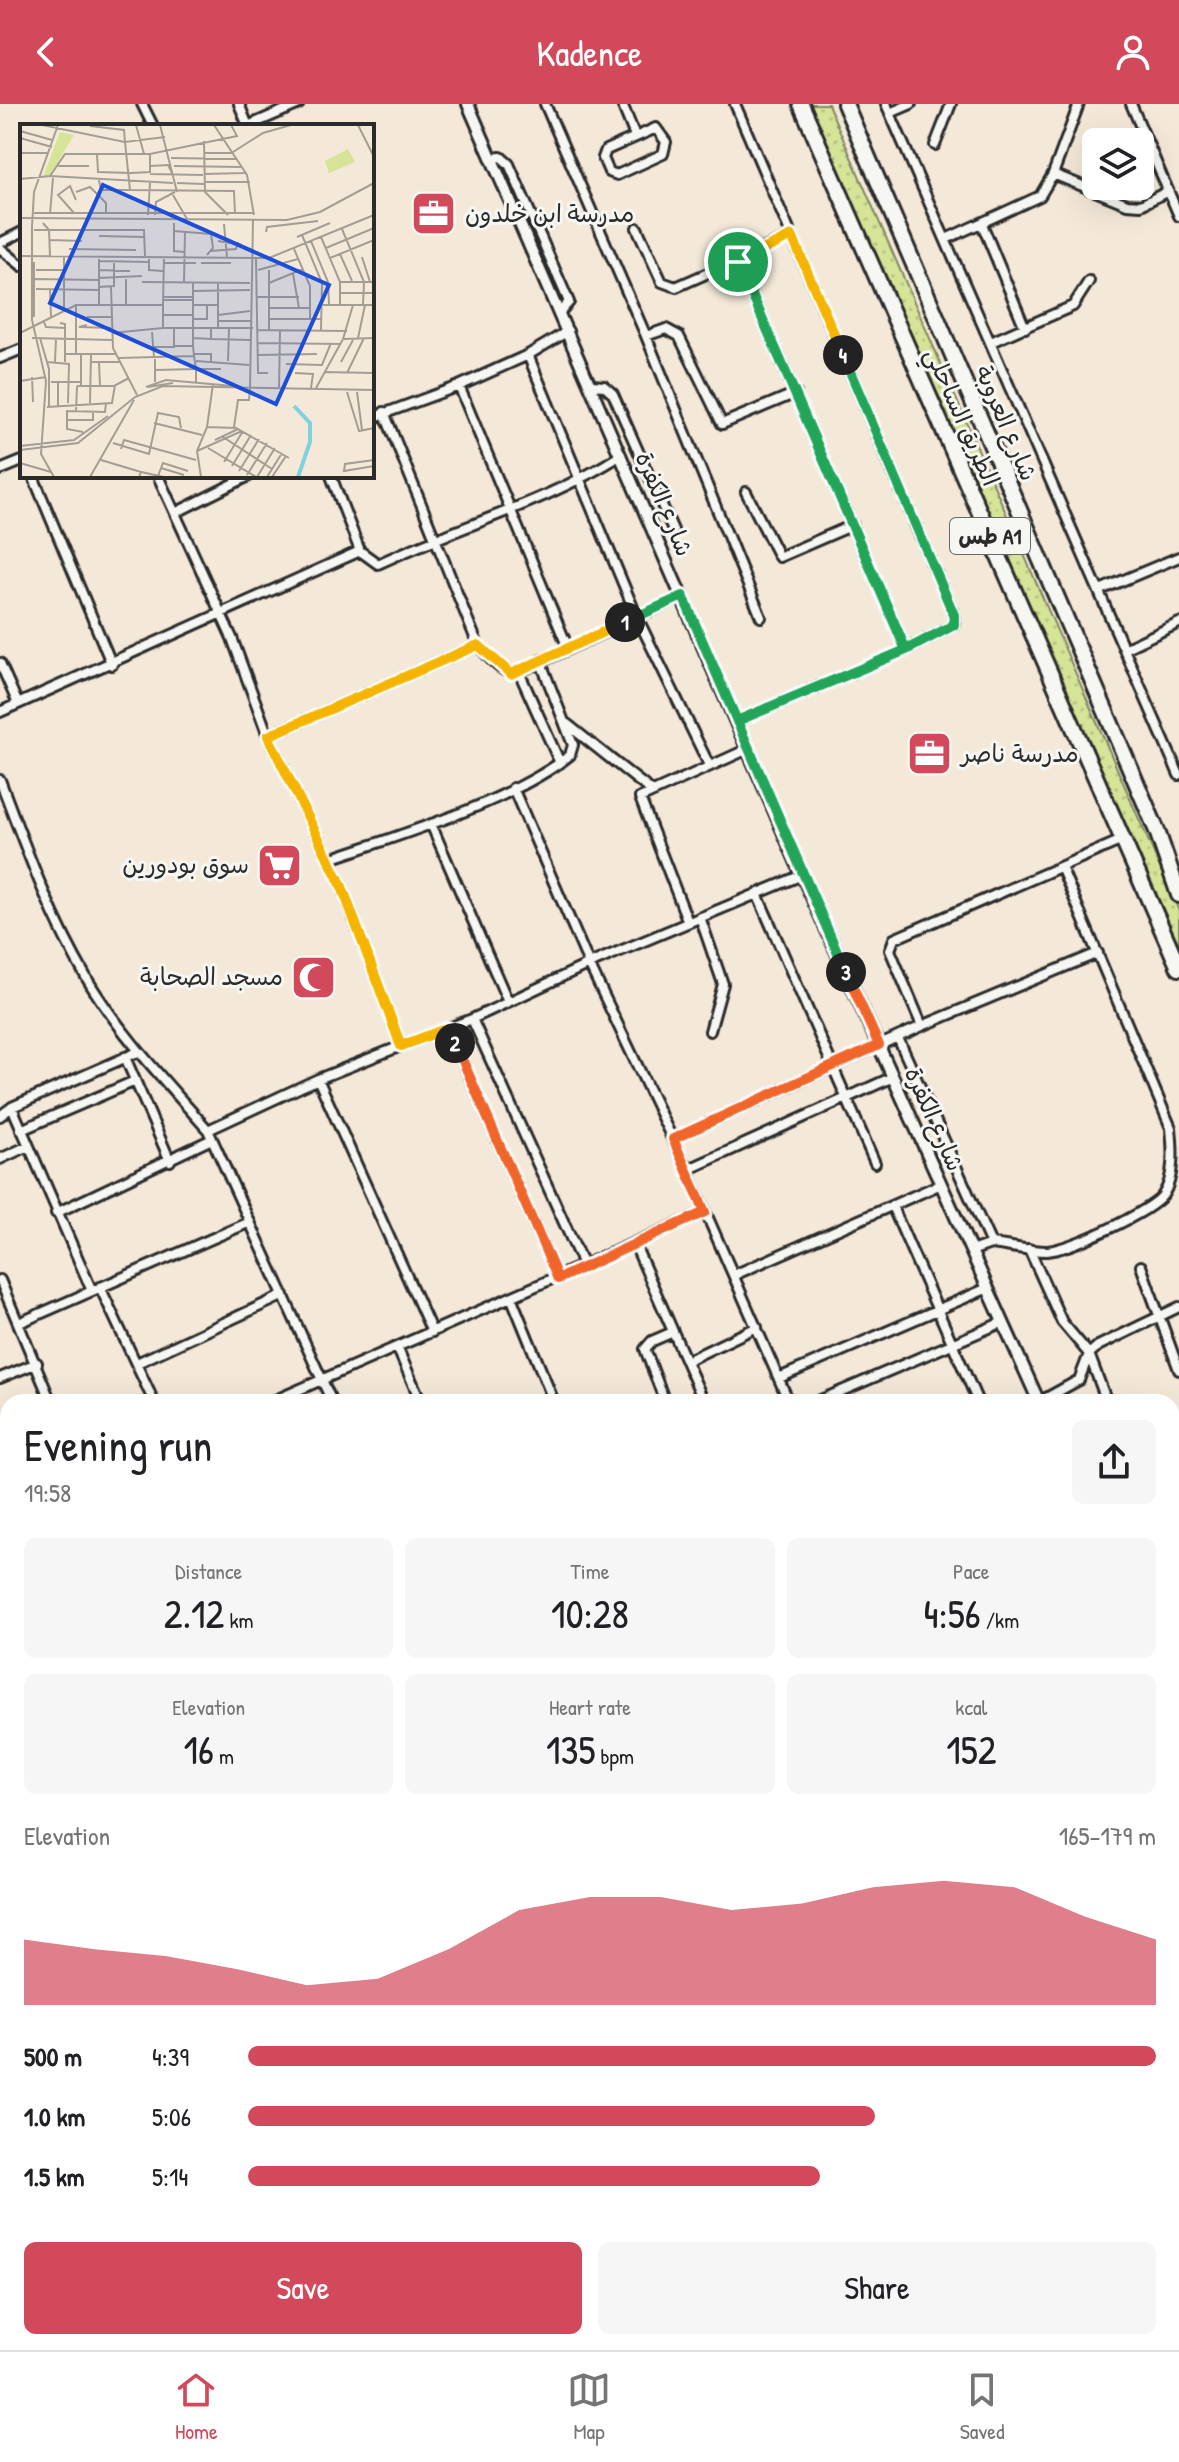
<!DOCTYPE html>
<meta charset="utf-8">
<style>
:root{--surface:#fff;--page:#f6f6f6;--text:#202124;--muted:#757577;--line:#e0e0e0;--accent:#d1495b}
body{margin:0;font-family:"Patrick Hand","Playpen Sans Arabic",sans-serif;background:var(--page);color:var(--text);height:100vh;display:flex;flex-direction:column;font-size:30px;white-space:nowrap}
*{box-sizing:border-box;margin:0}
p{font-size:26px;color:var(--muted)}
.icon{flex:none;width:44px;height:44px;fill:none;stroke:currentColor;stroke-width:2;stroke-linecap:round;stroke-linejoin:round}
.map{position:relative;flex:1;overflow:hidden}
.panel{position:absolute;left:0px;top:1290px;width:1180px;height:956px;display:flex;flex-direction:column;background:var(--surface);border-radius:24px 24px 0 0;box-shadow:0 8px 32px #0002}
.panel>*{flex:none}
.fabs{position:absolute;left:1082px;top:24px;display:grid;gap:16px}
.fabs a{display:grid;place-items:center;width:72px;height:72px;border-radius:12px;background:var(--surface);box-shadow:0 8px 32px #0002;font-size:40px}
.pin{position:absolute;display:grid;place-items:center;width:68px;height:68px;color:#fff;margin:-34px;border:4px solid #fff;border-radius:50%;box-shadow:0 2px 8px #0007}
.km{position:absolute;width:40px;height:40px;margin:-20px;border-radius:50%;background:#222;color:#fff;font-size:22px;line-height:40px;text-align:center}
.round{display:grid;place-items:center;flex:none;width:84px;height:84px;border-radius:12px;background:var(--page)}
.summary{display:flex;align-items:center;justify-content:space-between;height:136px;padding:0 24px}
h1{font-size:44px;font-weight:600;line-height:60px}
.metrics{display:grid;grid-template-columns:repeat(3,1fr);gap:12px;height:136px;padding:8px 24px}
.metrics div{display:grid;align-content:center;border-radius:12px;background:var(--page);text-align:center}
.metrics b{font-size:40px;font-weight:600}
.metrics small{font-size:22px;font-weight:400}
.metrics p{font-size:22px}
.chart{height:224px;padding:16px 24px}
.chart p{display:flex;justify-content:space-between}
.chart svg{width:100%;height:144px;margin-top:8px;fill:var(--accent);opacity:.7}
.primary-button{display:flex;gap:16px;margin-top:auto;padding:16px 24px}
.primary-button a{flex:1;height:92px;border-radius:12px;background:var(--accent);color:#fff;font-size:32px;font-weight:600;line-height:92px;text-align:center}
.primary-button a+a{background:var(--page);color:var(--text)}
ul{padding:0 24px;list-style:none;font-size:26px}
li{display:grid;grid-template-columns:128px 96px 1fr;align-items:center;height:60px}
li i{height:20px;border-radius:10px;background:var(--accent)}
header{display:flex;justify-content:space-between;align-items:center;height:104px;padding:0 24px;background:var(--accent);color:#fff;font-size:36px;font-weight:600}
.menu{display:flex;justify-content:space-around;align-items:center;height:112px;border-top:2px solid var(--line);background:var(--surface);font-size:22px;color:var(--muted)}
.menu a{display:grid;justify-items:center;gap:4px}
.menu .on{color:var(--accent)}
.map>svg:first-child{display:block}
.built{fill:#f3e0c8}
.garden{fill:url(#garden-dots);stroke:#808862;stroke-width:2}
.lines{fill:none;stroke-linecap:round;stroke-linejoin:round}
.minor-casing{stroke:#2b2b2b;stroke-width:14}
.tertiary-casing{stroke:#2b2b2b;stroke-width:16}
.primary-casing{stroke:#2b2b2b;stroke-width:20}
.trunk-casing{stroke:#2b2b2b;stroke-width:20}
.minor{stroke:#f6f6f2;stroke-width:8}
.tertiary{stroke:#f6f6f2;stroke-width:10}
.primary{stroke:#f6f6f2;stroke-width:14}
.trunk{stroke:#f6f6f2;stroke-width:14}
.split-1-casing{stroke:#fff;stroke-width:16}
.split-2-casing{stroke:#fff;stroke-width:16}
.split-3-casing{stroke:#fff;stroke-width:16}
.split-4-casing{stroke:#fff;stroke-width:16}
.split-5-casing{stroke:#fff;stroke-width:16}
.split-1{stroke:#22a559;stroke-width:10}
.split-2{stroke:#f5b400;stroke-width:10}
.split-3{stroke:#f0652b;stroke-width:10}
.split-4{stroke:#22a559;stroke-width:10}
.split-5{stroke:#f5b400;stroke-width:10}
.labels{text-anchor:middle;stroke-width:6;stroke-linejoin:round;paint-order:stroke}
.shield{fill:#f6f6f2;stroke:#686867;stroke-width:2}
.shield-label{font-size:22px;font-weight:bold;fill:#2b2b2b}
.poi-label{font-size:24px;fill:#2b2b2b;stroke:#f6f6f2;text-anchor:start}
.street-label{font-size:24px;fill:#2b2b2b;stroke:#f6f6f2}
.inset-river{fill:none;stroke:#81d0de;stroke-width:4}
.inset-road{fill:none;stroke:#a49d93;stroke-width:2}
.view{fill:#1d4ed8;fill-opacity:0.15;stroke:#1d4ed8;stroke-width:4}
.inset-edge{fill:none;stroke:#2b2b2b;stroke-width:4}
</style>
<header><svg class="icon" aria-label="back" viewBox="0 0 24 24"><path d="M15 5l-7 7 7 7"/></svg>Kadence<svg class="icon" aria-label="person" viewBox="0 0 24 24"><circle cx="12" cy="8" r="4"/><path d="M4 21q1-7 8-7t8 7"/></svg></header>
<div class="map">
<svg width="1179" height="2246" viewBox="0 0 1179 2246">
<defs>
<pattern id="garden-dots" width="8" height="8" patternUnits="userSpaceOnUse" patternTransform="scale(2)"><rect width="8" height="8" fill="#d6e498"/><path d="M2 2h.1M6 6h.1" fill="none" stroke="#b8c483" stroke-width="1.8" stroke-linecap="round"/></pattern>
</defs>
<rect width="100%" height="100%" fill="#f4e9d9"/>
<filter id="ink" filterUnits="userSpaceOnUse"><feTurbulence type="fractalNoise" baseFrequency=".0125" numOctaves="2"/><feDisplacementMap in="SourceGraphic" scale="16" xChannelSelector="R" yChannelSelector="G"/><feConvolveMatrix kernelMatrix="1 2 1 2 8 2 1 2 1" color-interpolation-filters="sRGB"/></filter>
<g filter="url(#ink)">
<path class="built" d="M 8,1708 L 8,1801 L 0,1782 L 0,1711 Z"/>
<path class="garden" d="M 810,0 L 828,0 L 1179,807 L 1179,848 Z"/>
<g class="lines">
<defs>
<path id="minor" d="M 142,0 L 153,22
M 239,0 L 248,22
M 545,0 L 646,232 L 761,513
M 622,0 L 635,32
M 735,0 L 954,511 L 954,521 L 906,546 L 737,617
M 886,0 L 1179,671
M 1131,0 L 1179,112
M 890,9 L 911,0
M 248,22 L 299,0
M 656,24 L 666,38 L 663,50 L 617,71 L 609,68 L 603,54 L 606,46 Z
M 935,41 L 951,0
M 492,54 L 501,53 L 509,60 L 569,198 L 560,208
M 1053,70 L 1127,100 L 1141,101 L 1168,87
M 982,120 L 1025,224
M 637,124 L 662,178 L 676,183 L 792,132
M 946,135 L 1040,92 L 1053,70 L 1079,0
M 0,139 L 22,128
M 0,144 L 22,162
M 738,158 L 906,546
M 646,232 L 666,225 L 679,232 L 722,320 L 796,289
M 991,238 L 1073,202 L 1089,177
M 528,251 L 637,513 L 709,661
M 0,254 L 22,245
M 592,281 L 604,282 L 613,290 L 673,426
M 459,282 L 568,544
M 384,308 L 478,541 C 489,552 501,572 519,568 L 560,659
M 372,314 L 459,282 L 528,251 L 568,227
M 0,366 L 22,357
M 33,372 L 112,561
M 158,372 L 232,534 L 268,632 L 341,780 L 401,942 L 472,915 L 589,860 L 802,771
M 331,372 L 360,447 L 378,460 C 458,422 547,399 621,351
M 746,388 L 779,453 L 853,421
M 175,409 L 249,372
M 1100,486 L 1179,453
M 1126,544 L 1179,519
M 0,559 L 18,600
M 519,568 L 683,492
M 0,608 L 360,447
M 567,620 L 650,686
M 268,632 L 478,541
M 0,676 C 25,742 50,812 86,873 C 119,929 165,977 208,1026
M 513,684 L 589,860 L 687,1066 L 789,1298
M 431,720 L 508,898
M 330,755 C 400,731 513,697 570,651 L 573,641 L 540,556
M 758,792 L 875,1059
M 700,813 L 723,880 L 710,927
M 688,818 L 640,694 L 748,645
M 472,915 L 584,1163
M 922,922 L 890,846 L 894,835 L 1122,736
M 448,924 L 558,1175
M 898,934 L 991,1140 C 1009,1142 1029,1147 1047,1147 C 1068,1146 1151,1108 1163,1091 C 1175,1073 1173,1044 1171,1024 L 1061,763
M 125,953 L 170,1057
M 318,975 L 432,1228
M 12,1003 L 92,1187 L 250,1118
M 0,1012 L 12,1003 L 138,948
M 21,1026 L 135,977
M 673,1035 L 922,922 L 1098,849
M 0,1055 L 28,1042
M 687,1066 L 893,973
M 892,1102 L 978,1298
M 56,1109 L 212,1035
M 635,1141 L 704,1298
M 1029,1145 L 1062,1218 L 1089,1250 L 1107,1298
M 971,1147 L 991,1140
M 1141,1162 L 1179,1266
M 734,1171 L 941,1080
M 0,1176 L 51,1298
M 100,1183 L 154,1298
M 512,1195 L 554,1298
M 19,1219 L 92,1187
M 397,1243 L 421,1298
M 686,1257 L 757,1223
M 137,1259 L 284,1191
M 0,1274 L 37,1259
M 779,1274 L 988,1184
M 271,1298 L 705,1108
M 332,1298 L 208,1026 L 318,975 L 401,942
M 665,1298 L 645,1245 L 652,1237 L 673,1228
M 816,1298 L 1003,1218
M 1039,1298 L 1079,1276 L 1089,1250 L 1098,1242 L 1179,1203
M 1172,1339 L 1179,1338
M 0,1351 L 8,1347
M 0,1454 L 8,1450
M 0,1470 L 8,1495
M 0,1537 L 8,1533
M 0,1701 L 8,1697
M 1172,1792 L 1179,1798
M 1172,1929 L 1179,1936
M 0,1988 L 8,1985
M 0,2002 L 8,1999
M 1172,2019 L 1179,2011
M 1172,2143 L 1179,2152
M 1172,2187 L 1179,2181
M 1172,2219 L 1179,2230
M 269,2238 L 272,2246
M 395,2238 L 399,2246
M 485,2238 L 489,2246
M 600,2238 L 604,2246
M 725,2238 L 728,2246
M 840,2238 L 843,2246
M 1047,2246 L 1066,2238
M 1168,2246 L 1179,2240"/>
<path id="tertiary" d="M 468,0 L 802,771 L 1039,1298
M 1172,1622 L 1179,1640"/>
<path id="primary" d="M 1172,1492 L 1179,1489
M 1172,1521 L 1179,1518
M 0,1853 L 8,1874
M 0,1921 L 8,1941
M 136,2238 L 140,2246
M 160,2238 L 163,2246"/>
<path id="trunk" d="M 801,0 L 1179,864
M 845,0 L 1157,727 L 1179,791"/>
</defs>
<use href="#minor" class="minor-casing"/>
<use href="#tertiary" class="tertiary-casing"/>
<use href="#primary" class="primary-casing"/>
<use href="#trunk" class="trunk-casing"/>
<use href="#minor" class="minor"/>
<use href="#tertiary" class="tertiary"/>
<use href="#primary" class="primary"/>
<use href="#trunk" class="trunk"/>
</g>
</g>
<g class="lines" filter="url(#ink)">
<defs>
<path id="split-1" d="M 625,518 L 683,492 L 737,617 L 906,546 L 738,158"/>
<path id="split-2" d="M 455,939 L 448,924 L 401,942 L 341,780 L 268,632 L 478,541 L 511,570 L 625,518"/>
<path id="split-3" d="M 455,939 L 558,1175 L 705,1108 L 673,1035 L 879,941 L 846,868"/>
<path id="split-4" d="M 843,251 L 954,511 L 954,521 L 906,546 L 737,617 L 846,868"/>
<path id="split-5" d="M 738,158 L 792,132 L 843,251"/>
</defs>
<use href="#split-1" class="split-1-casing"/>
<use href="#split-2" class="split-2-casing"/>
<use href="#split-3" class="split-3-casing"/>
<use href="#split-4" class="split-4-casing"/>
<use href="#split-5" class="split-5-casing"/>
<use href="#split-1" class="split-1"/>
<use href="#split-2" class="split-2"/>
<use href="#split-3" class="split-3"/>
<use href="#split-4" class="split-4"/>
<use href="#split-5" class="split-5"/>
</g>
<defs>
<symbol id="office-square" viewBox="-11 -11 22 22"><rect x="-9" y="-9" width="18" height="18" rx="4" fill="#d1495b" stroke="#f6f6f2"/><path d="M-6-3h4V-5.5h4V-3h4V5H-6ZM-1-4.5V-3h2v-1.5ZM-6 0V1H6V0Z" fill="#fff"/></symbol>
<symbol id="supermarket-square" viewBox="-11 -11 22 22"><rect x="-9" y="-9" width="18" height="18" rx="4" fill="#d1495b" stroke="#f6f6f2"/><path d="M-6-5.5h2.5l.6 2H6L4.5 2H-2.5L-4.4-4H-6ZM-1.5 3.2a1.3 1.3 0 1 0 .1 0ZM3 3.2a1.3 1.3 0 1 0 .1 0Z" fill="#fff"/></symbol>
<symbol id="mosque-square" viewBox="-11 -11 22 22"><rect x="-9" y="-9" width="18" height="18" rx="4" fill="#d1495b" stroke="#f6f6f2"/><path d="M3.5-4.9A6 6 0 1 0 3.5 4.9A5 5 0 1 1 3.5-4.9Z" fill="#fff"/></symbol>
</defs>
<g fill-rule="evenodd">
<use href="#office-square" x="408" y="84" width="51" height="51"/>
<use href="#office-square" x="904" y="624" width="51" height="51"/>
<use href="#supermarket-square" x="254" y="736" width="51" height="51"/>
<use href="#mosque-square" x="288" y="848" width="51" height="51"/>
</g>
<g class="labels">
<rect class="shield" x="950" y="414" width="80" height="36" rx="6"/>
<g class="shield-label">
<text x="990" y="440">طس A1</text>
</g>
<g class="poi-label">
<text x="465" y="118">مدرسة ابن خلدون</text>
<text x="961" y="658">مدرسة ناصر</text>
<text x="249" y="769" text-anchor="end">سوق بودورين</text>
<text x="283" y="881" text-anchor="end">مسجد الصحابة</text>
</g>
<g class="street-label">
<text transform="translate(962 313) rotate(66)" y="8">الطريق الساحلي</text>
<text transform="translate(1006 319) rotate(67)" y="8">شارع العروبة</text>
<text transform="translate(664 400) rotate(67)" y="8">شارع الكفرة</text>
<text transform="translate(934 1015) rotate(66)" y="8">شارع الكفرة</text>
</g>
</g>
<g transform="translate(20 20)">
<rect width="354" height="354" fill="#f4e9d9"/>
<path d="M 40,8 L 54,11 L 30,51 L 23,53 ZM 328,25 L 335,38 L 309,49 L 305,37 Z" fill="#d6e498"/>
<path class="inset-river" d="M 274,282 L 290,299 L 290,318 L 278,353"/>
<path class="inset-road" d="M 22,1 L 105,18 L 110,66 L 214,67 L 215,90M 116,1 L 124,30M 140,1 L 157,68M 194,1 L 227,51 L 234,91M 338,1 L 354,33M 70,2 L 104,6 L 105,18 L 145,13M 0,7 L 32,16M 0,14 L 32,23M 184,17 L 185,68 L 208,91M 213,28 L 243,9 L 271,1M 0,29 L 28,29M 184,29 L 212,29M 77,30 L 78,48 L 111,49 L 130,48 L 130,30M 151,34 L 216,35M 38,42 L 69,42M 130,42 L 148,41 L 153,51M 154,42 L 222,43M 130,50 L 183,51M 184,50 L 225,49M 30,52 L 153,59M 0,55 L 30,52 L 45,30 L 130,30 L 217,12 L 211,1M 79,56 L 81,66 L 110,66M 184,58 L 230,58M 157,59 L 184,60M 56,68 L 70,63 L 86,79 L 86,90M 153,71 L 167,95M 14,89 L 234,89M 54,89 L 38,71 L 50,62 L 56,76M 30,90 L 33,54M 128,91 L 130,59M 135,91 L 136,78 L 155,68M 0,94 L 267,96 L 300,88 L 354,59M 23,99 L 29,106 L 30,132M 154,99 L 154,127 L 164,128M 204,100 L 207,133M 322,105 L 344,158 L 343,181M 14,106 L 124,106 L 125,132M 154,107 L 191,110 L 193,124 L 187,131M 246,108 L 247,103 L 298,97M 282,111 L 302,159 L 301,206M 79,112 L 125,113M 277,113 L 310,99M 301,113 L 320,158 L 320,181M 30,116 L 62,117M 198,117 L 222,121M 291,117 L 308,158 L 309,180M 306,124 L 354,104M 49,125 L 116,126M 274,125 L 290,162 L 290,195M 191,127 L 216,125 L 218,118M 320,130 L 332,157M 0,132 L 249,134 L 354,91M 44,132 L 44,186M 342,133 L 350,158M 310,134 L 354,116M 79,135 L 79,180M 129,135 L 129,146 L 143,147M 236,135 L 238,249 L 248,249M 79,137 L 128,138M 14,138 L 14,193M 144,139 L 176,139M 181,139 L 211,139M 16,146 L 44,146M 79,146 L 110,147M 238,146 L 278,135M 273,150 L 279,184M 78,154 L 122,152M 15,155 L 79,156M 122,158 L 230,159M 164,158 L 165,107M 320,158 L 354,158M 249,159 L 283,145M 79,163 L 94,162 L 94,139M 91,163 L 93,224 L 117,271M 16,165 L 79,166M 30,165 L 31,193M 173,167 L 230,166M 320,169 L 354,169M 144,173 L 173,173M 237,173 L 279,173M 143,176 L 173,176M 106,181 L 106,155M 143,181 L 143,204 L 233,204M 173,181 L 198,181M 303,181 L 354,181M 249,184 L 290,184M 142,191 L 172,191M 198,191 L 230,187M 67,193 L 92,193M 173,195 L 187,195 L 187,182M 249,195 L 302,195M 199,197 L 232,197M 24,198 L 26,203 L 45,204M 40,199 L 45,200 L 45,238M 67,201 L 59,203 L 91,204M 198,204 L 198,158M 237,206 L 327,207M 249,206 L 249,146M 132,208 L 134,233M 0,209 L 56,181 L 143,181 L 144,133M 92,209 L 143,204M 12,214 L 92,216M 20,214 L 29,245 L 29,283M 173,214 L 191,215 L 191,204M 338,214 L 345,181M 191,215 L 230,216M 324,215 L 354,214M 238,219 L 321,220M 173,222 L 173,158M 132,223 L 154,223 L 154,204M 45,230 L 96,230M 56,230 L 56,181M 174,230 L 191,230 L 191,238M 238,231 L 297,230M 135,233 L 135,258M 99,234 L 174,232 L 173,222 L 154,222M 176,237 L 229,241M 208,237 L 209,204M 27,238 L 49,240 L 48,279M 35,238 L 36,214M 71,238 L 101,238M 79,238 L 80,262M 321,238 L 333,216M 266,240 L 302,241 L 311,219M 135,246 L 176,245 L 174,232M 304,248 L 354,249M 275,249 L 293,250 L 291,264M 327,249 L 344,214M 12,253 L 13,278M 0,257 L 26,253M 31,258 L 61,258M 38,258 L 38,284M 176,258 L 176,245 L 201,245M 193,260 L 187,303 L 216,304 L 269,334M 57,262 L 94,262 L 109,254M 61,262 L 61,231M 126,263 L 146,256 L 213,262M 128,263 L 153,259M 259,263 L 260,206M 296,264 L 323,215 L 333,181M 230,265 L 233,96M 327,268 L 339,307 L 354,304M 337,268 L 342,306M 70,279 L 71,231M 27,283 L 92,279 L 95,261M 47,286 L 47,305 L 63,308M 47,287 L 85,288 L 86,279M 56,288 L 57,262M 47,296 L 73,296 L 73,289M 134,299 L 182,311M 214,303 L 218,276 L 229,276 L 230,265M 203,313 L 252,345M 195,316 L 218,305M 93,319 L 129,330 L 138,289 L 159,293 L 161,304M 0,322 L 54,316 L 88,292M 188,324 L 236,353M 101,325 L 104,316 L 176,336M 0,326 L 58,319 L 115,273 L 143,262 L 354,266M 177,327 L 222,307M 81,336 L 121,348M 354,336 L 325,340 L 324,347 L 354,342M 204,338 L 223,307M 0,339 L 31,348M 212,342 L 231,311M 141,344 L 164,351M 219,347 L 239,315M 227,351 L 247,319M 138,352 L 143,339 L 168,347M 34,353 L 21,330 L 26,257 L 12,196 L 12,103 L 14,68 L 38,1M 70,353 L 114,276M 119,353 L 121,348 L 144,353M 181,353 L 177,327 L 187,303M 237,353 L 255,324M 247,353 L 262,329M 252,353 L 266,332"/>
<path class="view" d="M 83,61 L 309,161 L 256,280 L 30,179 Z"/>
<rect width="354" height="354" class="inset-edge"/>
</g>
</svg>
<div class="fabs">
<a><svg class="icon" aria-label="layers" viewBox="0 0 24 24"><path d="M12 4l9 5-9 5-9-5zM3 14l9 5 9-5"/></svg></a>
</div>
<div class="pin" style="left:738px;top:158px;background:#1e9e55"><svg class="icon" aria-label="arrive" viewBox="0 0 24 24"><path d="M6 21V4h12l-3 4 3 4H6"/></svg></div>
<b class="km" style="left:625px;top:518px">1</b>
<b class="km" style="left:455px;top:939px">2</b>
<b class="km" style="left:846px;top:868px">3</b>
<b class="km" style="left:843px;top:251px">4</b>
<section class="panel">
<div class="summary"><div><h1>Evening run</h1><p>19:58</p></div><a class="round"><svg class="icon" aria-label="share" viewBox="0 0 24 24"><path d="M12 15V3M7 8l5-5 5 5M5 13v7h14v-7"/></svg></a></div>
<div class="metrics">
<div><p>Distance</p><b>2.12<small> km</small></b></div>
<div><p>Time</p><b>10:28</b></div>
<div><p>Pace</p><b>4:56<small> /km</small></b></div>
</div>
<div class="metrics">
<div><p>Elevation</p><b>16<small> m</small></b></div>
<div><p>Heart rate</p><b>135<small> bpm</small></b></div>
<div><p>kcal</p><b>152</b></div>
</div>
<div class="chart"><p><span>Elevation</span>165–179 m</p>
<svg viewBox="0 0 160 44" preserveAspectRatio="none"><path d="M0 44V24L10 27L20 29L30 33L40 38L50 36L60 27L70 15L80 11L90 11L100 15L110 13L120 8L130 6L140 8L150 17L160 24V44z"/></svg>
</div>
<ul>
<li><b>500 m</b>4:39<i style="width:100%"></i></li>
<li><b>1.0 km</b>5:06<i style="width:69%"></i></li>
<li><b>1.5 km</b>5:14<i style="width:63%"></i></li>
</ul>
<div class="primary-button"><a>Save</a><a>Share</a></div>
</section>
</div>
<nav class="menu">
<a class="on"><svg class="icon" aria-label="home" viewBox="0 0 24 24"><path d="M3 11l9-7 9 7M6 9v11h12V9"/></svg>Home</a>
<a><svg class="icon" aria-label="map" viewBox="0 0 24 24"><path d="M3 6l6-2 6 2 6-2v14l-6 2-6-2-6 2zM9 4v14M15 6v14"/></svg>Map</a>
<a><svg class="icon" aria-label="saved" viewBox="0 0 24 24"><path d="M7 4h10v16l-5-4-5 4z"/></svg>Saved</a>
</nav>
